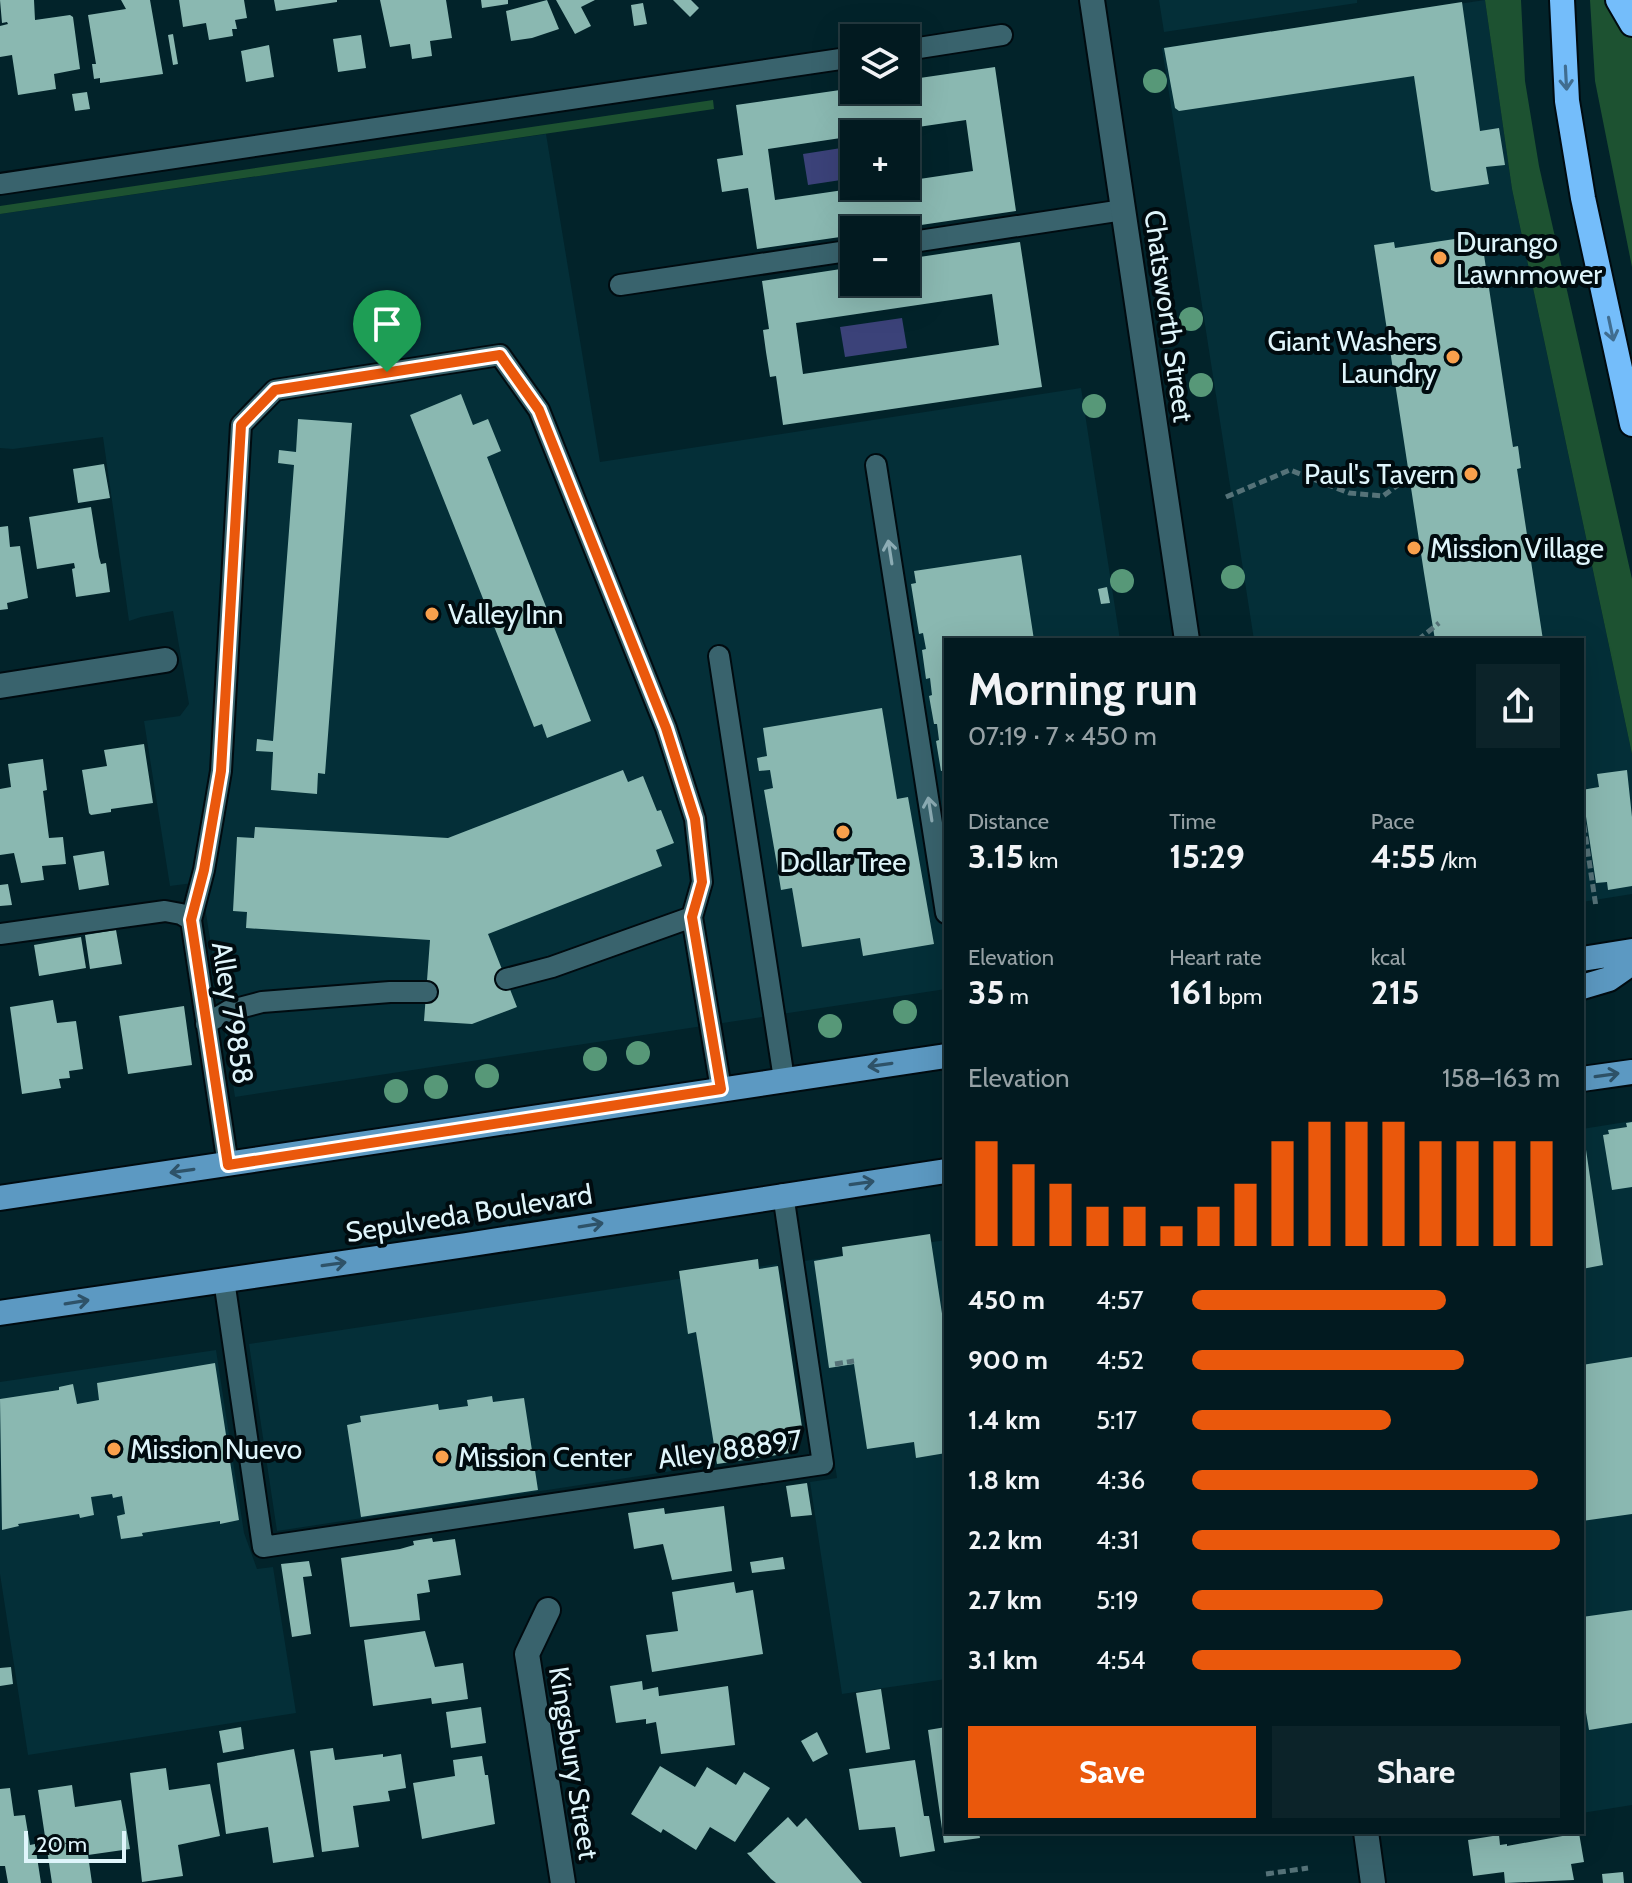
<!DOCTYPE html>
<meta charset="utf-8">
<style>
:root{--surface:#021a20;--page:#0c2329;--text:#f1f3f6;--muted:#96a1a5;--line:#23383e;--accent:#ea580c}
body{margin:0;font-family:Cabin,sans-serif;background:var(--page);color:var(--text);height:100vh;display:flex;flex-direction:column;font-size:30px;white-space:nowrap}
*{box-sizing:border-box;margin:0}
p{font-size:26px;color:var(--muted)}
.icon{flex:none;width:44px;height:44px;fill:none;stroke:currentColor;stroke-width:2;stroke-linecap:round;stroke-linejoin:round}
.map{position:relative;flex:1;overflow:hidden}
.sheet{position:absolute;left:944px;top:638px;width:640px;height:1196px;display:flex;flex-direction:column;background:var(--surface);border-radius:0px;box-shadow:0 8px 32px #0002,0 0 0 2px var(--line)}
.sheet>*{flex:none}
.buttons{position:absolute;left:840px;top:24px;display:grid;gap:16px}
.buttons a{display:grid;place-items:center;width:80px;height:80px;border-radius:0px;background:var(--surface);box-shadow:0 8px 32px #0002,0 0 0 2px var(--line);font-size:40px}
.scale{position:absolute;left:24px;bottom:20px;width:102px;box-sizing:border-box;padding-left:8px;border:4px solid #dff5fb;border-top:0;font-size:22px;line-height:28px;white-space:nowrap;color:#dff5fb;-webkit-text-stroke:6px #000b0f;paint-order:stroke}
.pin{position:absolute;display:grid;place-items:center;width:68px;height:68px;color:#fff;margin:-82px -34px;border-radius:50% 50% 50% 0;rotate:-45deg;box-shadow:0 0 8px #0007}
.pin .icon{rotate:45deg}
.round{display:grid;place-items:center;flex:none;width:84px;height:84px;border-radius:0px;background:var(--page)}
.headline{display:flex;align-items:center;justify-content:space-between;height:136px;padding:0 24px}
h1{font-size:44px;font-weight:700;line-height:60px}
.metrics{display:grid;grid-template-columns:repeat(3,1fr);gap:12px;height:136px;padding:8px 24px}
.metrics div{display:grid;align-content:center}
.metrics b{font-size:34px;font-weight:700}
.metrics small{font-size:22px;font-weight:400}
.metrics p{font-size:22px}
.chart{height:224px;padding:16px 24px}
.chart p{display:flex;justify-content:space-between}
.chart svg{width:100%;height:144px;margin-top:8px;stroke:var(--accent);stroke-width:6}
.cta{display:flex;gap:16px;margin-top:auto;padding:16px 24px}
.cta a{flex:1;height:92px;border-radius:0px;background:var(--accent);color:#fff;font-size:32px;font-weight:700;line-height:92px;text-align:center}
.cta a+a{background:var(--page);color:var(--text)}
ul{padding:0 24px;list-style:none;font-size:26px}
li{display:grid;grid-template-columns:128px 96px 1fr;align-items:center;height:60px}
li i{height:20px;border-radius:10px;background:var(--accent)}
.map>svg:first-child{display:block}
.built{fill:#042f38}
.green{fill:#1d5231}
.water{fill:#3b4279}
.building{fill:#8ab8b1;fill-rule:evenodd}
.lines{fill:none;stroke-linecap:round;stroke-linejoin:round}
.lane-casing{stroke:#000b10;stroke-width:24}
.street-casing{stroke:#000b10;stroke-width:28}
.secondary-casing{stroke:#000b10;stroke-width:28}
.primary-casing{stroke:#000b10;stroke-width:28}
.highway-casing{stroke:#000b10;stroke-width:28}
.path{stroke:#557278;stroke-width:5;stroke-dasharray:8 4;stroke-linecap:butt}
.lane{stroke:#39636d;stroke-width:20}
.street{stroke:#39636d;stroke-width:24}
.secondary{stroke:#39636d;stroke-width:24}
.primary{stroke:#5c99c2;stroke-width:24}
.highway{stroke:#74bdfa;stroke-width:24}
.tree{fill:#579878}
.oneway{stroke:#406d90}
.oneway2{stroke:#8cacb4}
.oneway3{stroke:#2e5268}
.route-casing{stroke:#fff;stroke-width:16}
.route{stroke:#ea580c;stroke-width:10}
.poi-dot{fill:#f9a04c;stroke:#000b0f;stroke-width:3}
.labels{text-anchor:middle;stroke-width:8;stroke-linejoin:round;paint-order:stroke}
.poi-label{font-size:28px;fill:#dff5fb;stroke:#000b0f;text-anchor:start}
.street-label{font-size:28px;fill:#dff5fb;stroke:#000b0f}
</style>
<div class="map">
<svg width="1632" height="1883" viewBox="0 0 1632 1883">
<rect width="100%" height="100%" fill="#02232a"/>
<path class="built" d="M 1159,0 L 1357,0 L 1357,3 L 1164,32 Z
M 1485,0 L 1512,189 L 1632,754 L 1632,894 L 1582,902 L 1582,640 L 1254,640 L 1162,48 Z
M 546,134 L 600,462 L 1081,388 L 1120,640 L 946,640 L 946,989 L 235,1097 L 201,882 L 170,886 L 144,721 L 180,716 L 189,704 L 173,611 L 141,617 L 129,621 L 103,437 L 13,449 L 0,448 L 0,214 Z
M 1632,1121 L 1632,1805 L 1582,1813 L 1582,1129 Z
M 946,1240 L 946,1679 L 842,1694 L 810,1482 L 837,1478 L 804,1261 Z
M 777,1264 L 803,1434 L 790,1453 L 277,1531 L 249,1344 Z
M 216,1350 L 244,1533 L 257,1569 L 273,1567 L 296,1713 L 28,1755 L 0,1574 L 0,1382 Z"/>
<path class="green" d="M 1485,0 L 1521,0 L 1525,81 L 1539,166 L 1632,579 L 1632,754 L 1512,189 Z
M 1590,0 L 1632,0 L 1632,267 L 1595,81 Z
M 713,100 L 714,109 L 0,214 L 0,206 Z"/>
<path class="water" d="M 854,146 L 854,178 L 808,185 L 803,154 Z
M 902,318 L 907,348 L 845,357 L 840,327 Z"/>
<path class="building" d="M 0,0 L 34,0 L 35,20 L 70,15 L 73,17 L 80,69 L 54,74 L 56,89 L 18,95 L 12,55 L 0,57 L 0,26 L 8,24 L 7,22 L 2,23 Z
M 121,0 L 150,0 L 163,74 L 100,83 L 100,78 L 94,79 L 92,64 L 96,64 L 88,15 L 126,9 Z
M 179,0 L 244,0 L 247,18 L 235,20 L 237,29 L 232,29 L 233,36 L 209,40 L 206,23 L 183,27 Z
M 274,0 L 337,0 L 337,2 L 276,11 Z
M 380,0 L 446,0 L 452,38 L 430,41 L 432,56 L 412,59 L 410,44 L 390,47 Z
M 481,0 L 508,0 L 508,4 L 482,8 Z
M 547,0 L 559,29 L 532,38 L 511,41 L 506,11 Z
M 556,0 L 595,0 L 581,7 L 591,26 L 575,34 Z
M 673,0 L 691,0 L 699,8 L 690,17 Z
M 1462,2 L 1480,131 L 1499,128 L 1505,165 L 1486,167 L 1489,184 L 1436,192 L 1431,190 L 1414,76 L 1179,111 L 1175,108 L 1164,48 Z
M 643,3 L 647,24 L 634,26 L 631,5 Z
M 173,34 L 178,64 L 173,65 L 168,35 Z
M 361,35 L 366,68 L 338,72 L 333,39 Z
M 269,45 L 274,77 L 246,82 L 241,51 Z
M 995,67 L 1016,211 L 887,230 L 854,230 L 854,235 L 757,249 L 748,188 L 722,192 L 717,159 L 743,155 L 736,105 L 854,88 L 906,90 L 906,80 ZM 966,120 L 973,171 L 906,181 L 906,186 L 871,186 L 775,200 L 768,149 L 854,136 L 854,134 L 870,134 Z
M 87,92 L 90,109 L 75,111 L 72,94 Z
M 1481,235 L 1513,447 L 1518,446 L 1521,468 L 1517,469 L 1543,640 L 1435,640 L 1424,573 L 1374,245 L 1394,242 L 1395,248 Z
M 1020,242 L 1042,387 L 783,425 L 776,376 L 770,377 L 766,352 L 763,330 L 769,329 L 762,281 L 854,267 L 854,282 L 906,282 L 906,259 ZM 992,294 L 999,345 L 803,374 L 796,323 Z
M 461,394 L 473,425 L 488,419 L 501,451 L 487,457 L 591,721 L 547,738 L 542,724 L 534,727 L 410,415 Z
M 298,419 L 352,423 L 325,774 L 318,773 L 317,794 L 271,790 L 273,752 L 256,751 L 257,739 L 273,741 L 294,465 L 278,463 L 279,450 L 296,452 Z
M 104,464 L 110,498 L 78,503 L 73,469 Z
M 91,507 L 99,557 L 101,564 L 106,563 L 110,592 L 76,597 L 72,569 L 75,568 L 74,563 L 37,569 L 29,517 Z
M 8,526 L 10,547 L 20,546 L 28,598 L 7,603 L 8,609 L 0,610 L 0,527 Z
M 1021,555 L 1034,640 L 946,640 L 946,770 L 941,771 L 936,741 L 939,740 L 937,724 L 934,724 L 929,696 L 932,695 L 930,678 L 926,679 L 922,650 L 926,649 L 923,633 L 919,634 L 911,584 L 916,583 L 914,571 Z
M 1107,587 L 1110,603 L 1101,604 L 1098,589 Z
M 882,708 L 897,799 L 908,797 L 934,944 L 863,956 L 860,938 L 802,947 L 792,888 L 781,890 L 777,865 L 764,790 L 773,788 L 770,770 L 759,771 L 757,758 L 767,756 L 763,728 Z
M 144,744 L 153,803 L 111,809 L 111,812 L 91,815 L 89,813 L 82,770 L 107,766 L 104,750 Z
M 43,759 L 47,790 L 43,791 L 49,838 L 63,837 L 66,864 L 42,866 L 44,880 L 21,883 L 14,853 L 0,855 L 0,789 L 11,787 L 8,764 Z
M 623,770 L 628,782 L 643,776 L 657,811 L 661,810 L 674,843 L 656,850 L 662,866 L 488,934 L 517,1007 L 472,1024 L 424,1021 L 430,940 L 246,928 L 247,912 L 233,911 L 237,837 L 254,838 L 255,827 L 448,838 Z
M 1627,770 L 1632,817 L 1632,886 L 1608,890 L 1607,882 L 1596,883 L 1582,790 L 1599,787 L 1597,774 Z
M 104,851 L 109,885 L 79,890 L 73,856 Z
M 8,884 L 12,905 L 0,906 L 0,885 Z
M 116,930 L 122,964 L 90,969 L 85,935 Z
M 81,937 L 86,968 L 39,976 L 34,945 Z
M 53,1000 L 57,1023 L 76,1021 L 83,1069 L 69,1071 L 70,1078 L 59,1079 L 61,1088 L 22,1094 L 10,1007 Z
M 184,1006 L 192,1065 L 128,1074 L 119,1016 Z
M 1632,1122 L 1632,1187 L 1612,1190 L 1603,1135 L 1609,1134 L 1608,1130 L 1627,1127 L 1626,1123 Z
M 1582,1143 L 1585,1143 L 1603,1265 L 1582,1269 Z
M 930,1234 L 946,1340 L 946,1453 L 916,1458 L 914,1442 L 867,1449 L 854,1364 L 829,1368 L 814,1261 L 843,1256 L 842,1247 Z
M 758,1259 L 759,1269 L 778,1266 L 803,1434 L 790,1453 L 717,1464 L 696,1332 L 688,1334 L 679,1271 Z
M 1632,1357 L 1632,1514 L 1582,1521 L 1582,1365 Z
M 215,1363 L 239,1520 L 220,1524 L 220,1521 L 142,1533 L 143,1536 L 121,1539 L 117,1516 L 125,1514 L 122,1496 L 113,1498 L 112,1494 L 91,1497 L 94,1515 L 80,1518 L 79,1514 L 18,1524 L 19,1526 L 2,1530 L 0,1399 L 59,1390 L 59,1387 L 73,1384 L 77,1404 L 99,1400 L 97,1383 Z
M 492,1396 L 493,1402 L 524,1398 L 538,1490 L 361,1517 L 347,1425 L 361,1422 L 360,1416 L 438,1404 L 439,1410 L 468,1406 L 467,1400 Z
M 807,1483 L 812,1515 L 791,1517 L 786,1486 Z
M 724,1506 L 732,1571 L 672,1580 L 663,1544 L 634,1549 L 628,1513 L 664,1508 L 665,1514 Z
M 432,1538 L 433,1542 L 455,1539 L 461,1575 L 428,1580 L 430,1592 L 417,1594 L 420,1620 L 350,1627 L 341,1558 L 400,1549 L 414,1545 L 413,1541 Z
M 783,1557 L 785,1569 L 752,1573 L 750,1562 Z
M 309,1561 L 312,1576 L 303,1577 L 311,1634 L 292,1637 L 281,1564 Z
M 734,1582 L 736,1593 L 753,1590 L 763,1654 L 652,1672 L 646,1635 L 678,1631 L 672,1592 Z
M 1632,1610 L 1632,1723 L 1589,1730 L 1582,1689 L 1582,1617 Z
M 425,1631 L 435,1667 L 463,1663 L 468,1699 L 432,1704 L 431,1698 L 373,1706 L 364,1640 Z
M 11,1667 L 13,1684 L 0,1686 L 0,1668 Z
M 642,1681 L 643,1690 L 658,1687 L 659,1696 L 728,1686 L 735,1745 L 661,1754 L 656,1722 L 646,1724 L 646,1719 L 616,1723 L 610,1686 Z
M 881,1689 L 890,1749 L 866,1753 L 856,1693 Z
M 481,1707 L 486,1743 L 451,1748 L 446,1712 Z
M 241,1727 L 244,1749 L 223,1753 L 219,1731 Z
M 946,1727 L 946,1832 L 979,1832 L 980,1838 L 944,1843 L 928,1730 Z
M 817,1732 L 828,1754 L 813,1762 L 801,1741 Z
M 333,1748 L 335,1760 L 383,1754 L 383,1757 L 401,1754 L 406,1788 L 388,1791 L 390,1801 L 353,1806 L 359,1847 L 322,1852 L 310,1751 Z
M 294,1749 L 314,1857 L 273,1863 L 268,1827 L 226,1834 L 217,1763 Z
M 482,1756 L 485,1775 L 488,1775 L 495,1824 L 422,1839 L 413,1783 L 455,1776 L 453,1760 Z
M 915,1760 L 924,1816 L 929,1816 L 935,1851 L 900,1857 L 895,1827 L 859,1830 L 849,1769 Z
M 660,1766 L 695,1787 L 707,1767 L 736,1785 L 744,1772 L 770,1788 L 735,1842 L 710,1827 L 696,1850 L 663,1829 L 661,1833 L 631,1814 Z
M 166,1768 L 169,1790 L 210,1784 L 220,1836 L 178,1845 L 183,1876 L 142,1882 L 130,1773 Z
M 72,1785 L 75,1807 L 121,1800 L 130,1849 L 88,1855 L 92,1883 L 52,1883 L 38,1790 Z
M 10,1788 L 14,1816 L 25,1815 L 30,1845 L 35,1844 L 41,1883 L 8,1883 L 5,1866 L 0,1866 L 0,1789 Z
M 788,1817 L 797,1827 L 806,1818 L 862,1883 L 776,1883 L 771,1879 L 747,1853 L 751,1852 Z
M 1579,1833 L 1584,1862 L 1571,1864 L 1574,1880 L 1505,1883 L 1504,1872 L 1473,1876 L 1468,1840 L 1499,1835 L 1500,1845 L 1507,1844 L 1507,1846 Z
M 1623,1872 L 1624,1883 L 1603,1883 L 1602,1874 Z"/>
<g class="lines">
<defs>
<path id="lane" d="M 906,50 L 1002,35
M 0,184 L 854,57
M 906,243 L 1123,210
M 620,285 L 854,250
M 876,465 L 946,913
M 719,656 L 784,1079
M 191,920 L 204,870 L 221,771 L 241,425 L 275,390 L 500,355 L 539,410 L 666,728 L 695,819 L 702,882 L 692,917
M 0,934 L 165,911 L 181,914 L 191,920 L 228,1165
M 506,979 L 552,967 L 692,917 L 721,1089
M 206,1024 L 228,1011 L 262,1002 L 390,992 L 427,992
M 224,1280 L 263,1547 L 823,1464 L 783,1194"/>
<path id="street" d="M 0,686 L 165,660
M 548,1610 L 527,1654 L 563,1883"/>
<path id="secondary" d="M 1092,0 L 1187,640
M 1366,1832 L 1373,1883"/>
<path id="primary" d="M 1582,959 L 1632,951
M 1582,987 L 1609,979 L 1632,963
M 1582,1079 L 1632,1072
M 0,1198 L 946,1056
M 0,1313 L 466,1245 L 946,1171"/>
<path id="highway" d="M 1562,0 L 1567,101 L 1583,198 L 1632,424
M 1618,0 L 1632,24"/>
</defs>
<use href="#lane" class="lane-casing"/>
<use href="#street" class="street-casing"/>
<use href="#secondary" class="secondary-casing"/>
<use href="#primary" class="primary-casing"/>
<use href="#highway" class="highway-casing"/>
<path class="path" d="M 1226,497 L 1290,470 L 1349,493 L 1383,496 L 1416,472
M 1418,640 L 1439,623
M 1582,813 L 1596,907
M 835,1364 L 854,1361
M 1266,1874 L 1308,1868"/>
<use href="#lane" class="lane"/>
<use href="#street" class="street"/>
<use href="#secondary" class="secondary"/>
<use href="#primary" class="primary"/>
<use href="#highway" class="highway"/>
</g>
<g class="tree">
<circle cx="1155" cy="81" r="12"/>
<circle cx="1191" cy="319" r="12"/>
<circle cx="1201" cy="385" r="12"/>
<circle cx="1094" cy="406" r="12"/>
<circle cx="1233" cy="577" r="12"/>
<circle cx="1122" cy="581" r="12"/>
<circle cx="905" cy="1012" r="12"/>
<circle cx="830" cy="1026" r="12"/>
<circle cx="638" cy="1053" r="12"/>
<circle cx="595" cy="1059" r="12"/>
<circle cx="487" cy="1076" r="12"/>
<circle cx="436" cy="1087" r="12"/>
<circle cx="396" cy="1091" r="12"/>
</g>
<defs><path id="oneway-shaft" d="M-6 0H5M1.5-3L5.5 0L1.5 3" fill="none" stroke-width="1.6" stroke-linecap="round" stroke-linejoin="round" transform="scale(2)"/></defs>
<g class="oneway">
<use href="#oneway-shaft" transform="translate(1566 78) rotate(87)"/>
<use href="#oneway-shaft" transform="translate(1611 329) rotate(78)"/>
</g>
<g class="oneway2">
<use href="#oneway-shaft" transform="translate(890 552) rotate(-99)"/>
<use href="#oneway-shaft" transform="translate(930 809) rotate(-99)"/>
</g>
<g class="oneway3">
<use href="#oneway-shaft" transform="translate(880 1065) rotate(172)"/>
<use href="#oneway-shaft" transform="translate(1607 1075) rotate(-8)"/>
<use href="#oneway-shaft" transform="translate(182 1171) rotate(172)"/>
<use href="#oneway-shaft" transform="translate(862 1183) rotate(-8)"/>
<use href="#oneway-shaft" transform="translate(591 1225) rotate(-9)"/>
<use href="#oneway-shaft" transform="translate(334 1264) rotate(-8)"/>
<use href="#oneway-shaft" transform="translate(77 1302) rotate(-9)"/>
</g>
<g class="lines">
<defs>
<path id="route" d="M 500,355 L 539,410 L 666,728 L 695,819 L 702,882 L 692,917 L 721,1089 L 228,1165 L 191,920 L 204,870 L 221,771 L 241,425 L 275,390 Z"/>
</defs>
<use href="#route" class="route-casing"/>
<use href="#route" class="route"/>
</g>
<g class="poi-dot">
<circle cx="1440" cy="258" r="8"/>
<circle cx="1453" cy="357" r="8"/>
<circle cx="1471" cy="474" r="8"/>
<circle cx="1414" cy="548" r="8"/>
<circle cx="432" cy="614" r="8"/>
<circle cx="843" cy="832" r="8"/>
<circle cx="114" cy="1449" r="8"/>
<circle cx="442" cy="1457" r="8"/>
</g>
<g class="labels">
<g class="poi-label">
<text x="1456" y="252">Durango<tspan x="1456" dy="32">Lawnmower</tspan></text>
<text x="1437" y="351" text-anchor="end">Giant Washers<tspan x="1437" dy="32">Laundry</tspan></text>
<text x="1455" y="484" text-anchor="end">Paul's Tavern</text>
<text x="1430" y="558">Mission Village</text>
<text x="448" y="624">Valley Inn</text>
<text x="843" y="872" text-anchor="middle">Dollar Tree</text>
<text x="130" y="1459">Mission Nuevo</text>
<text x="458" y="1467">Mission Center</text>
</g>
<g class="street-label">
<text transform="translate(1169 316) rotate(82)" y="10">Chatsworth Street</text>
<text transform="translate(233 1013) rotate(81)" y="10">Alley 79858</text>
<text transform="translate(469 1213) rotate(-9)" y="10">Sepulveda Boulevard</text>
<text transform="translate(730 1449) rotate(-8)" y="10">Alley 88897</text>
<text transform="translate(574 1763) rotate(81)" y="10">Kingsbury Street</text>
</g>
</g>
</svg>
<div class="buttons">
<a><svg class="icon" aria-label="layers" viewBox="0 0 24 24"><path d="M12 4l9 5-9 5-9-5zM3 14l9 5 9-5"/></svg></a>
<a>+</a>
<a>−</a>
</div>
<div class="scale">20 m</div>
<div class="pin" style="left:387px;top:372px;background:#1e9e55"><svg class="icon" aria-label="arrive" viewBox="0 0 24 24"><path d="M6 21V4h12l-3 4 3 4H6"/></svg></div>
<section class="sheet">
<div class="headline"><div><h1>Morning run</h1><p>07:19 · 7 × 450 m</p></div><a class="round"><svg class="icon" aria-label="share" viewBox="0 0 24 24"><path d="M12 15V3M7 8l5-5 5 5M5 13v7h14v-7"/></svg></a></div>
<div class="metrics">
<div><p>Distance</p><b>3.15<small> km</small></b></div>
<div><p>Time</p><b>15:29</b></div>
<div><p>Pace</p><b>4:55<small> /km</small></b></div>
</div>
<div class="metrics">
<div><p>Elevation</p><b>35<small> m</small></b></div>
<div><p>Heart rate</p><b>161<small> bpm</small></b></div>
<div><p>kcal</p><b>215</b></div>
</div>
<div class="chart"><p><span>Elevation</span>158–163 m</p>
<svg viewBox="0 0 160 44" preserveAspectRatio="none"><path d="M5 44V12M15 44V19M25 44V25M35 44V32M45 44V32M55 44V38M65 44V32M75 44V25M85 44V12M95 44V6M105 44V6M115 44V6M125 44V12M135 44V12M145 44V12M155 44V12"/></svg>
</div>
<ul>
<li><b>450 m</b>4:57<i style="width:69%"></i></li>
<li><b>900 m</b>4:52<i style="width:74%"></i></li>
<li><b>1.4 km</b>5:17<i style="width:54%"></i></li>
<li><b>1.8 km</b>4:36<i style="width:94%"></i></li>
<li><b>2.2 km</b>4:31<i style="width:100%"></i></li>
<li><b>2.7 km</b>5:19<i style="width:52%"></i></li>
<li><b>3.1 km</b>4:54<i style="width:73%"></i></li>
</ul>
<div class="cta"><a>Save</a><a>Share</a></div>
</section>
</div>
